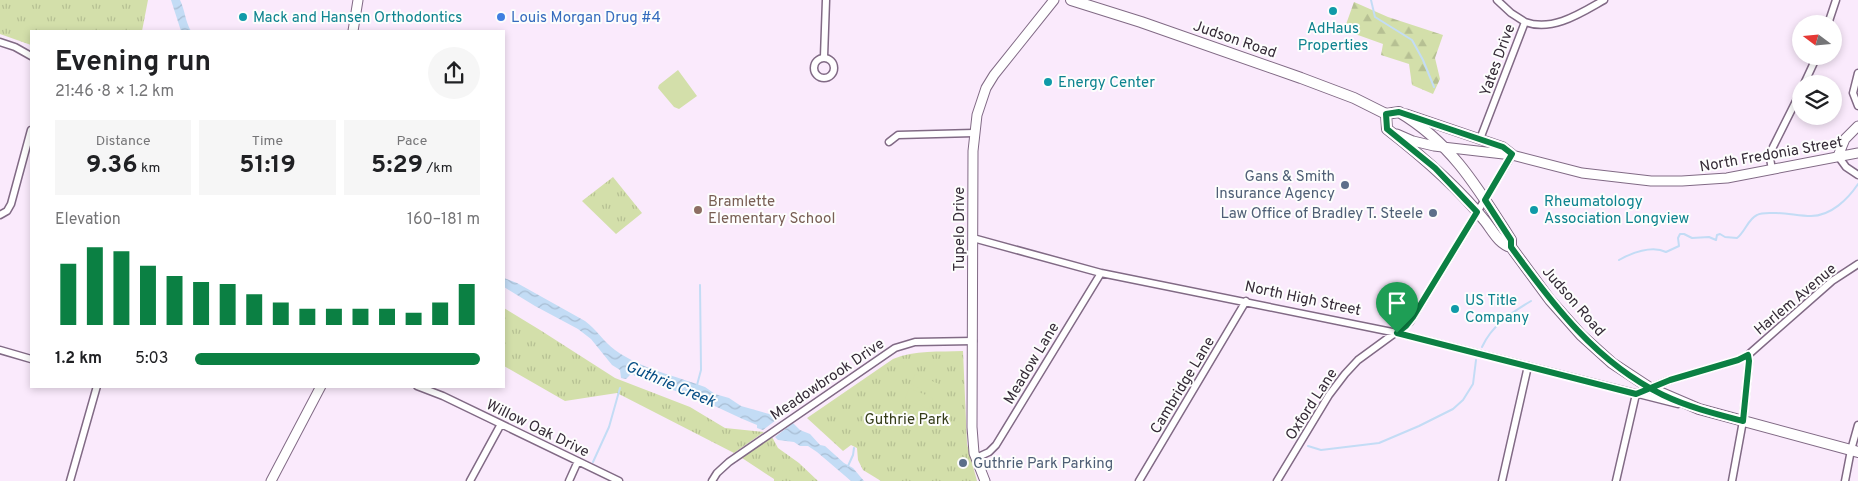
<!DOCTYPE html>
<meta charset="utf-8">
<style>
:root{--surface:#fff;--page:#f6f6f6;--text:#202124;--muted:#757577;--accent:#0b8043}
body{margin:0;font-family:Overpass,sans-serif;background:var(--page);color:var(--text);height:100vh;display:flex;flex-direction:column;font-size:19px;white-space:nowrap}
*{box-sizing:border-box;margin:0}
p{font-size:16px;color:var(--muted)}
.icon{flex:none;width:28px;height:28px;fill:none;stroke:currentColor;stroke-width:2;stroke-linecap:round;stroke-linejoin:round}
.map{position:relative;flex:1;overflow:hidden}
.side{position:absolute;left:30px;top:30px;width:475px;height:358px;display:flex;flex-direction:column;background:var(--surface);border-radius:0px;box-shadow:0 2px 8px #0003}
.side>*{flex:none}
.needle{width:32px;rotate:286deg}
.buttons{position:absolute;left:1792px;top:15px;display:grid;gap:10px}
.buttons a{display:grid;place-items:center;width:50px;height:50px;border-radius:50%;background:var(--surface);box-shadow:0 2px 8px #0003;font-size:25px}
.pin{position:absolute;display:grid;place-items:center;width:42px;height:42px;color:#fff;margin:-51px -21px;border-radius:50% 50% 50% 0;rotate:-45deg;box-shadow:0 0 5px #0007}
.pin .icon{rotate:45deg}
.round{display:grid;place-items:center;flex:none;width:52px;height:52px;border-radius:26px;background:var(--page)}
.summary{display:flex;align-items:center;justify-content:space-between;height:85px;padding:0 25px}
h1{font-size:28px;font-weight:700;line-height:38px}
.figures{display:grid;grid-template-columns:repeat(3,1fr);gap:8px;height:85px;padding:5px 25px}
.figures div{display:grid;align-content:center;border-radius:0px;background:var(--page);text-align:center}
.figures b{font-size:25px;font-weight:700}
.figures small{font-size:14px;font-weight:400}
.figures p{font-size:14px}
.chart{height:140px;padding:10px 25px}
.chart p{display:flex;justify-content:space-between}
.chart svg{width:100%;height:90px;margin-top:5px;stroke:var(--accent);stroke-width:6}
ul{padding:0 25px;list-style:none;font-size:16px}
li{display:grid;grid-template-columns:80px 60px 1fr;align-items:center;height:38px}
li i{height:12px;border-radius:6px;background:var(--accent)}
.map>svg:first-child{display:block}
.forest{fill:url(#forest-firs)}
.park{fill:url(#park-tufts)}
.garden{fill:#d3dfaa}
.water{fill:url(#water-waves)}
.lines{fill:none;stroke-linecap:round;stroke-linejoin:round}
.stream{stroke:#c3dcf5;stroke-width:2}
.street-casing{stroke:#816a85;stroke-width:9}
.secondary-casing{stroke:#816a85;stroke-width:11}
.primary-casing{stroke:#816a85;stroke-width:12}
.street{stroke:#fff;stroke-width:6}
.secondary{stroke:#fff;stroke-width:9}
.primary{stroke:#fff;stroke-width:10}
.route-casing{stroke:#fff;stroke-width:10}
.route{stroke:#0b8043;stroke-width:6}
.culture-dot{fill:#0f9aa8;stroke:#fdfdfd;stroke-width:2}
.shop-dot{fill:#3f7fe0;stroke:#fdfdfd;stroke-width:2}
.service-dot{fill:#5c6f8a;stroke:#fdfdfd;stroke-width:2}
.education-dot{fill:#8d6e63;stroke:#fdfdfd;stroke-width:2}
.labels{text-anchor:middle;stroke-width:4;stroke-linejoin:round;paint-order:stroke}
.culture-label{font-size:15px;fill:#0d838f;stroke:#fdfdfd;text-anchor:start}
.shop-label{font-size:15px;fill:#366cbe;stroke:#fdfdfd;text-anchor:start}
.street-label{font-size:15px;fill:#352b37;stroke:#fdfdfd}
.service-label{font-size:15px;fill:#4e5e75;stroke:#fdfdfd;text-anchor:end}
.education-label{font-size:15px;fill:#785e54;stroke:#fdfdfd;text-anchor:start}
.park-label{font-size:15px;fill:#353c19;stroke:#fdfdfd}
.water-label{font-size:16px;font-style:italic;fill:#064e85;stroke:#fdfdfd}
</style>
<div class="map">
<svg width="1858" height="481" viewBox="0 0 1858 481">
<defs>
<pattern id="forest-firs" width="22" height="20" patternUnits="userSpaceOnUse" patternTransform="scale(1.25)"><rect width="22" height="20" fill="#d3dfaa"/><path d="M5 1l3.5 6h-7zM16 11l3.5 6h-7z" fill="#b6c093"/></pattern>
<pattern id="park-tufts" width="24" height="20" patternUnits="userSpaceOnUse" patternTransform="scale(1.25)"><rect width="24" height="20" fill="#d3dfaa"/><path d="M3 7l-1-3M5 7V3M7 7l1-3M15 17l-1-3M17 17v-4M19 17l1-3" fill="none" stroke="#b6c093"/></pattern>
<pattern id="water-waves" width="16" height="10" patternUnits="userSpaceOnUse" patternTransform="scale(1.25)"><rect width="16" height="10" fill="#c3dcf5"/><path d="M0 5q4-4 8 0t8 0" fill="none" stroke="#a8bdd3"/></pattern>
</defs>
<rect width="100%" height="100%" fill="#faeafc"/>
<path class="forest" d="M 1354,2 L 1388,17 L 1443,35 L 1435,58 L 1440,79 L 1433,94 L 1412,85 L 1409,64 L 1381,55 L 1383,44 L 1344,30 Z"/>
<path class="park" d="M 0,0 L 148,0 L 142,31 L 31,31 L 31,45 L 0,34 Z
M 613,177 L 642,213 L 616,234 L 582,201 Z
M 504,308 L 540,330 L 615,378 L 690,407 L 725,428 L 764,432 L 734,453 L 617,393 L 565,401 L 504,366 Z
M 963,351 L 967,444 L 977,481 L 881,481 L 863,470 L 858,460 L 857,448 L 851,445 L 843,451 L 807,418 L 893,359 C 915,350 939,352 963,351 Z
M 772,437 L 778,448 L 799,463 L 818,481 L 774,481 L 774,479 L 742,458 Z"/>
<path class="garden" d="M 678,70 L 697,96 L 679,109 L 674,107 L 658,88 L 659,85 Z
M 915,374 L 939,384 L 934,394 L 911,385 Z
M 909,388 L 933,398 L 929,409 L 905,399 Z"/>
<path class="water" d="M 171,0 L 180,0 C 185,10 185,21 191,31 L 181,31 Z
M 504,278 L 517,283 L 585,321 C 596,329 604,342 615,350 C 641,369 676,376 705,387 L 715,394 L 729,398 L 741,406 L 780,417 L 763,430 L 757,428 L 757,425 C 736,417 717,406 696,398 C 674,390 652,384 631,374 L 626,379 L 621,378 L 620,370 L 612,365 L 591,339 L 578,329 L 535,306 L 504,287 Z
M 793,423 L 800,430 L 810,434 L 820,445 L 825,446 L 844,463 L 853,468 L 864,481 L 851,481 L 817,452 L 808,446 L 800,446 L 794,442 L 778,440 L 775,437 Z"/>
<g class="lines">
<path class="stream" d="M 1371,0 L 1375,17 L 1412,40 L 1423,60 L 1434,87
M 1619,260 C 1631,253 1652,245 1666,252 L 1679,246 L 1678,238 L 1680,234 L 1684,234 L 1692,238 L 1709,237 L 1716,240 L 1717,235 L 1720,234 L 1725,237 L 1737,238 C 1745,232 1748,219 1757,215 C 1762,212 1770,213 1776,213 C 1788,213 1799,216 1811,216 C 1831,216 1848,199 1858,184
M 1482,347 C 1492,325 1511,313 1531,301
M 697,385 L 701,370 L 700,285
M 1308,446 L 1321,450 L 1379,443 L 1419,426 L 1453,409 L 1463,400 L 1473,384 L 1476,360
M 593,462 L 609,427 L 620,388
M 848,466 L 853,455 L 854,448"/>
<defs>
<path id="street" d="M 1525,22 C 1553,32 1581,13 1604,0
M 1828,24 L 1836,0
M 0,42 L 15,47 L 31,56
M 824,57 L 826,0
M814 68a10 10 0 1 1 20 0a10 10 0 1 1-20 0Z
M 1858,73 L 1853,93 L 1858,106
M 1804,84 L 1817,56
M 1480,139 L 1525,22 L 1511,13 L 1497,0
M 889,142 L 898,135 L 974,133
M 1838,156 L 1846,167 L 1858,175
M 1772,170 L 1770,158 L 1773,147 L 1801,91
M 0,215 L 7,211 L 11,204 L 31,130
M 973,238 L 1101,273 L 1397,333 L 1678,404
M 0,350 L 31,359
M 417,386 L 443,396 L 619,481
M 976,458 L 989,452 L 996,445 L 1101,273
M 70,481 L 97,386
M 470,481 L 501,424
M 569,481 L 578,461
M 712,481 L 717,473 L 729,462 L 895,348 L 915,342 L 973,341
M 1139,481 L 1246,301
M 1277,481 L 1329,395 L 1345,374 L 1358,360 L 1410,322 L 1512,155
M 1502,481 L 1528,366
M 1616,481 L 1636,394 L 1670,380 L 1738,360 L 1748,355 L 1832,281 L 1858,264
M 1732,481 L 1743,421 L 1749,361 L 1748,355
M 1845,481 L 1851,450 L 1858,425"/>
<path id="secondary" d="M 353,31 L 358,0
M 1406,114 L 1503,147 L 1512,154
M 1397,134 L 1413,141 L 1434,146 L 1512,155 L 1582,173 L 1651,181 L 1682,181 L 1727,178 L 1858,153
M 1838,156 L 1845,139 L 1858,126
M 271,481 L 321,386
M 985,481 L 974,453 L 972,427 L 973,151 L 977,115 L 986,88 L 994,75 L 1054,0"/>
<path id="primary" d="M 1071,0 L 1141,22 L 1301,78 L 1354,98 L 1386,114 L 1399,112 C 1452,143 1479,190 1511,240 L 1511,247 L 1550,300 L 1581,335 L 1612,363 L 1650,388 L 1699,409 L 1858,452
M 1386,114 L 1387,129 C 1423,157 1457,186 1485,221 C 1493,231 1499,244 1511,247"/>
</defs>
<use href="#street" class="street-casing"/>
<use href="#secondary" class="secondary-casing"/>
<use href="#primary" class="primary-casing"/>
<use href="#street" class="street"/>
<use href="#secondary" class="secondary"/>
<use href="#primary" class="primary"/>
</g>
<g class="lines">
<defs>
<path id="route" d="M 1397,333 L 1636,394 L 1670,380 L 1738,360 L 1748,355 L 1749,361 L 1743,421 C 1716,414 1688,407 1663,395 C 1597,363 1553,305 1511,247 L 1511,240 L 1485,200 L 1512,154 L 1503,147 L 1399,112 L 1386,114 L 1387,129 L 1435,168 L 1477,212 L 1413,317 L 1406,326 L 1397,333"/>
</defs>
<use href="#route" class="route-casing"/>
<use href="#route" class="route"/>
</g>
<g class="culture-dot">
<circle cx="1333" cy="11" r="5"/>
<circle cx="243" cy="17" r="5"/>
<circle cx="1048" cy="82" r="5"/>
<circle cx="1534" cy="210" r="5"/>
<circle cx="1455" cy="309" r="5"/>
</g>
<circle class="shop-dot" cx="501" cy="17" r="5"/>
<g class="service-dot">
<circle cx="1345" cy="185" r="5"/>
<circle cx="1433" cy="213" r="5"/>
<circle cx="963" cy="463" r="5"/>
</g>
<circle class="education-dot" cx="698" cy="210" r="5"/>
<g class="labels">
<g class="culture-label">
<text x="253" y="22">Mack and Hansen Orthodontics</text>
<text x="1333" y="33" text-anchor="middle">AdHaus<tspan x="1333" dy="17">Properties</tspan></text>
<text x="1058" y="87">Energy Center</text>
<text x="1544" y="206">Rheumatology<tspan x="1544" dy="17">Association Longview</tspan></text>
<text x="1465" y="305">US Title<tspan x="1465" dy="17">Company</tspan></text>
</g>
<g class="shop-label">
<text x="511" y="22">Louis Morgan Drug #4</text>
</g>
<g class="street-label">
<text transform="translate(1235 39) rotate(19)" y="5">Judson Road</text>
<text transform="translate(1497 60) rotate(-70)" y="5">Yates Drive</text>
<text transform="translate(1771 154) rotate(-10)" y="5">North Fredonia Street</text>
<text transform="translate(959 229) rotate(-90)" y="5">Tupelo Drive</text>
<text transform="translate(1303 298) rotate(12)" y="5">North High Street</text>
<text transform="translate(1795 299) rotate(-40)" y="5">Harlem Avenue</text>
<text transform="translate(1574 301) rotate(49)" y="5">Judson Road</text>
<text transform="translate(1031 363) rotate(-59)" y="5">Meadow Lane</text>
<text transform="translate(827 379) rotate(-34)" y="5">Meadowbrook Drive</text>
<text transform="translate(1182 385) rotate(-59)" y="5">Cambridge Lane</text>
<text transform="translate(1311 404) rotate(-57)" y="5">Oxford Lane</text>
<text transform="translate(538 428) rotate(26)" y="5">Willow Oak Drive</text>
</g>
<g class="service-label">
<text x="1335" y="181">Gans &amp; Smith<tspan x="1335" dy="17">Insurance Agency</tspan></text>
<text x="1423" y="218">Law Office of Bradley T. Steele</text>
<text x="973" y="468" text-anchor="start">Guthrie Park Parking</text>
</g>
<g class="education-label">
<text x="708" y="206">Bramlette<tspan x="708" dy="17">Elementary School</tspan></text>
</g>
<g class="park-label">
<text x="907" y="424">Guthrie Park</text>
</g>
<g class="water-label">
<text transform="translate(671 383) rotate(23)" y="6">Guthrie Creek</text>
</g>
</g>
</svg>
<div class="buttons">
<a><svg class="needle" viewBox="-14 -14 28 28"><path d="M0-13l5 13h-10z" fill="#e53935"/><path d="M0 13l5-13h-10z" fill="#757577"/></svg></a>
<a><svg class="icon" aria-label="layers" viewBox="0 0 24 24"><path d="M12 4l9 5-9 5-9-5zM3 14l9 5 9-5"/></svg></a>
</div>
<div class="pin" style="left:1397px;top:333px;background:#1e9e55"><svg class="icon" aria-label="arrive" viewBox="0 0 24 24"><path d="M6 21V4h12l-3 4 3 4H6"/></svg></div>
<section class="side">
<div class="summary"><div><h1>Evening run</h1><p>21:46 · 8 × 1.2 km</p></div><a class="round"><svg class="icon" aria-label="share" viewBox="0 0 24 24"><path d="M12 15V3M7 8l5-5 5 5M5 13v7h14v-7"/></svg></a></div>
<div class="figures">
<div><p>Distance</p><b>9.36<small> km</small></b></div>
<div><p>Time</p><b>51:19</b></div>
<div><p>Pace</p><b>5:29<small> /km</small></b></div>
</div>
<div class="chart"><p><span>Elevation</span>160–181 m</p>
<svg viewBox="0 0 160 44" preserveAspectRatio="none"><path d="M5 44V14M15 44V6M25 44V8M35 44V15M45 44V20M55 44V23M65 44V24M75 44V29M85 44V33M95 44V36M105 44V36M115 44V36M125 44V36M135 44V38M145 44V33M155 44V24"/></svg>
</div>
<ul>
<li><b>1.2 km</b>5:03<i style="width:100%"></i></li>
</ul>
</section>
</div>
